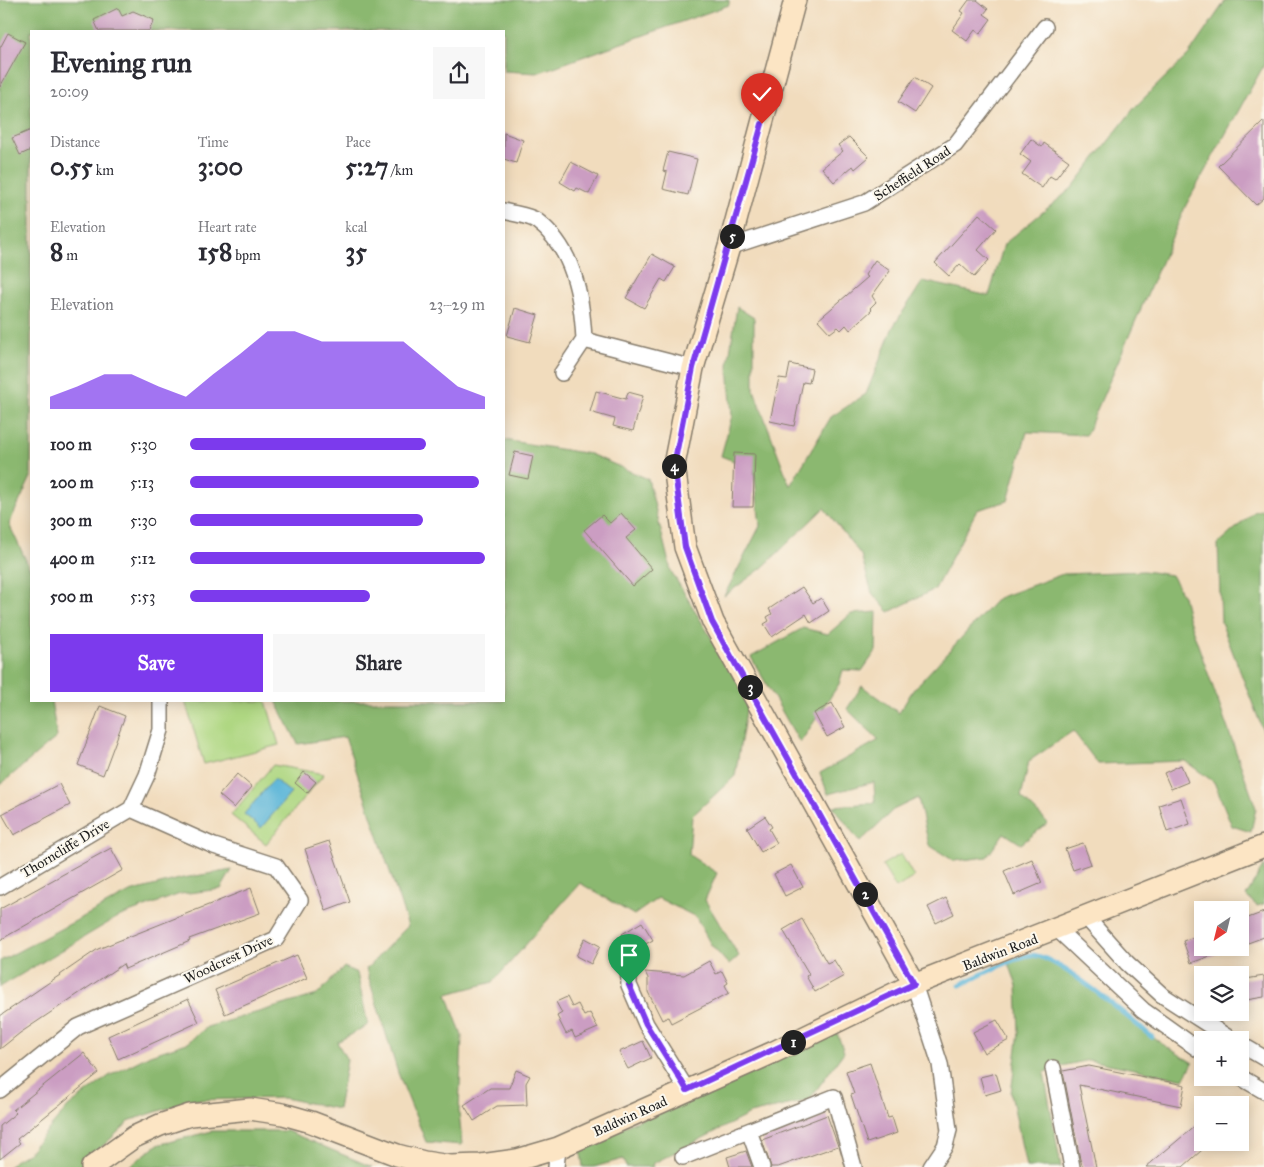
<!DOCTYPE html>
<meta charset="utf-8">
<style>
:root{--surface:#fff;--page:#f7f7f7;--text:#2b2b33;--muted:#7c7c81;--accent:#7c3aed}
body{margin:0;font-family:"IM FELL Great Primer",serif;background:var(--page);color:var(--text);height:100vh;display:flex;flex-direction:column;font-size:19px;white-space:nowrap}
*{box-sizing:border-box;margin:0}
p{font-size:16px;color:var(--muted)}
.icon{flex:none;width:28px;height:28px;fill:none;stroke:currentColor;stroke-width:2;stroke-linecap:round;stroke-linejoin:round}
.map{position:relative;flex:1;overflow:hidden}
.side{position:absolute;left:30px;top:30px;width:475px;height:672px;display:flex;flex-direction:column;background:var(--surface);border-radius:0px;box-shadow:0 2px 12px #0003}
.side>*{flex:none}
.needle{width:32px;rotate:215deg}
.buttons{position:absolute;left:1194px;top:901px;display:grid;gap:10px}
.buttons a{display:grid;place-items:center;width:55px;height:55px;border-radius:0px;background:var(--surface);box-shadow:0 2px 12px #0003;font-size:25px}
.pin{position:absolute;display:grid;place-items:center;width:42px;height:42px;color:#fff;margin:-51px -21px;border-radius:50% 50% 50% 0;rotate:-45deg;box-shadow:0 0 5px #0007}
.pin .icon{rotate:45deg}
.km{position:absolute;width:25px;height:25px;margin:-12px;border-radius:50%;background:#222;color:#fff;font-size:14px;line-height:25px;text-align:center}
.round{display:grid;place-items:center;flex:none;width:52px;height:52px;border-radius:0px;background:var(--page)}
.head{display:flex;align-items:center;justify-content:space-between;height:85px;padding:0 20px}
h1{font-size:28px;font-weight:700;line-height:38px}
.metrics{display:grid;grid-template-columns:repeat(3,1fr);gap:8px;height:85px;padding:5px 20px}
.metrics div{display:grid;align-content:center}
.metrics b{font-size:25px;font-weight:700}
.metrics small{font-size:14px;font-weight:400}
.metrics p{font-size:14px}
.chart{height:140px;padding:10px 20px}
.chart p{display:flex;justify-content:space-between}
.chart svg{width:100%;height:90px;margin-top:5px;fill:var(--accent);opacity:.7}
.primary-button{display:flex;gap:10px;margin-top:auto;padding:10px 20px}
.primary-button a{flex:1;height:58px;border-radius:0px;background:var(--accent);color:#fff;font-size:20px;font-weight:700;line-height:58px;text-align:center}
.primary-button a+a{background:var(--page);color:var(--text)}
ul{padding:0 20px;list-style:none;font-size:16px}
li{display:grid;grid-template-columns:80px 60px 1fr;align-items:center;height:38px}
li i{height:12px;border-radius:6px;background:var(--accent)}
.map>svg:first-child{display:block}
.green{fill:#afd782;stroke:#667a4f}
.forest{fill:#8bb870;stroke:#546a46}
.water{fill:#5ab5d8;stroke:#3b687a}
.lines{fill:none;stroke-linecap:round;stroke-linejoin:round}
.stream{stroke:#5ab5d8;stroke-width:5}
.building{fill:#cb9dc2}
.street-casing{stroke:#867c6c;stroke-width:18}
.secondary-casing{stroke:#867c6c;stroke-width:24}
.street{stroke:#fff;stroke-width:15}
.secondary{stroke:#fce5c4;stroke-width:21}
.route-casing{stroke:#fff;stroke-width:10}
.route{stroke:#7c3aed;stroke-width:6}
.labels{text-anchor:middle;stroke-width:4;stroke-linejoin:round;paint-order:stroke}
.street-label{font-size:14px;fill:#1c1c1c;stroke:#fbf7ec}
</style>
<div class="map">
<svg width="1264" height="1167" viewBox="0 0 1264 1167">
<rect width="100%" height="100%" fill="#fbf7ec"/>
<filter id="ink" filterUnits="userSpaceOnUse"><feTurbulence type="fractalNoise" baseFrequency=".02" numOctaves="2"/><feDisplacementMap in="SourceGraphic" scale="10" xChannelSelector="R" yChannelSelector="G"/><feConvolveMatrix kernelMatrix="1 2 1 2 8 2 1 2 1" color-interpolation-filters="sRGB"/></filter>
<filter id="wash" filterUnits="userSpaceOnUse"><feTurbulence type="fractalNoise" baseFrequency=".0096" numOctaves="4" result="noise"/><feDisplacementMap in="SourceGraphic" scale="20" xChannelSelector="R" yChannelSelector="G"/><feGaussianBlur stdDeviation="1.12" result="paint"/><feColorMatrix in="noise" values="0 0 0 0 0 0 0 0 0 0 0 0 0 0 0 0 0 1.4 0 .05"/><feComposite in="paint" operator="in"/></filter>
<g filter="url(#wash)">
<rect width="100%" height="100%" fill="#f1dcbd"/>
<path class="green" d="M 185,701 L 266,701 L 279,745 L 204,764 Z
M 273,765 L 324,774 L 266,844 L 231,815 Z
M 901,854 L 914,877 L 896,888 L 882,865 Z"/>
<path class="forest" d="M 0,0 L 729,0 L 729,5 L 537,73 L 504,71 L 504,31 L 31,31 L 31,477 L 9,524 L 31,571 L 31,701 L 51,701 L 57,737 L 0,785 Z
M 1226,0 L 1264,0 L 1264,65 L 1186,205 L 1086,435 L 1027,432 L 1008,501 L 977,510 L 935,589 L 889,612 L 872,593 L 861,555 L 824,508 L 762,568 L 724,596 L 760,526 L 754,469 L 721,456 L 732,416 L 728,365 L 737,307 L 754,318 L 754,390 L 790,486 L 831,417 L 866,394 L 893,327 L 923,281 L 989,296 L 1004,244 L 1072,188 L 1135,107 L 1189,54 Z
M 504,440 L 590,454 L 648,479 L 671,571 L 748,699 L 735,776 L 692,816 L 689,855 L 717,873 L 705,900 L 739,956 L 729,965 L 711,945 L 696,917 L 658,898 L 634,915 L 580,883 L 493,982 L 447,994 L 462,1036 L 459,1111 L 462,1145 L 426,1142 L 398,1073 L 366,969 L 408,926 L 345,737 L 298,744 L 276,701 L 504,701 Z
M 1264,509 L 1264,733 L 1221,622 L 1218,544 L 1254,512 Z
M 1144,571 L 1171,575 L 1183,596 L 1188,617 L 1256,808 L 1251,832 L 1232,826 L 1214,782 L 1185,761 L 1098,764 L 1073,731 L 1029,761 L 1021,797 L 1048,823 L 1021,844 L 1004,833 L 987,857 L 954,861 L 929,845 L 918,798 L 893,810 L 860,842 L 833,806 L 875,803 L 874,782 L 828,794 L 820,773 L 879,740 L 847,709 L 862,686 L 899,713 L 913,690 L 998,598 L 1063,574 Z
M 877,612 L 876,651 L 862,671 L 843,670 L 839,684 L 800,743 L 751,657 L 803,628 L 828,634 L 851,614 Z
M 1264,865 L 1264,904 L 1257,906 L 1246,896 Z
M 232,870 L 221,889 L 180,894 L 118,917 L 0,987 L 0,961 L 130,892 L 183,878 Z
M 1030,955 C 1075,965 1114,1009 1151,1036 C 1164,1046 1179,1054 1193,1063 L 1184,1079 L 1089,1060 L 1053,1068 L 1044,1073 L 1061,1167 L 1026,1167 L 1011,1093 L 1019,1032 L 1017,986 L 1009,963 Z
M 344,967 L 357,973 L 368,1025 L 337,1042 L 347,1060 L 338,1109 L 284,1098 L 193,1100 L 131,1120 L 80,1167 L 8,1167 L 14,1161 L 28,1153 L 68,1107 L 109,1076 L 150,1055 L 187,1043 L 207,1027 L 317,995 Z
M 837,1033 L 844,1052 L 809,1100 L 750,1114 L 652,1164 L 653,1167 L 626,1167 L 623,1159 L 594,1167 L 583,1167 L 580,1146 Z
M 212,1131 L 287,1131 L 372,1167 L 128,1167 L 157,1145 Z"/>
<path class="water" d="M 274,779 L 291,793 L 261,828 L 244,814 Z"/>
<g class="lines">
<path class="stream" d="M 960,985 C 975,978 1016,956 1030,955 C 1054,952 1131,1020 1152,1037"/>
</g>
<g id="blocks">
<path class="building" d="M 969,0 L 977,0 L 988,9 L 984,14 L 991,19 L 980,34 L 975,30 L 967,41 L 952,30 L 964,13 L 961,11 Z
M 118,8 L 122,16 L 133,11 L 154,20 L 149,31 L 99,31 L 94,20 Z
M 8,33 L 25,42 L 0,87 L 0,48 Z
M 915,77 L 931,88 L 915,113 L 898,102 Z
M 1264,121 L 1264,198 L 1256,205 L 1218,166 Z
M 31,130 L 31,150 L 20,155 L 12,138 Z
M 504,133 L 523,140 L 516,163 L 504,159 Z
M 849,137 L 869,157 L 855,169 L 853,166 L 834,182 L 822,168 L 843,151 L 838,145 Z
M 1031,139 L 1042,147 L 1044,143 L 1069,161 L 1055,179 L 1050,176 L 1042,188 L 1022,174 L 1031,162 L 1020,154 Z
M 668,152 L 697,159 L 688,195 L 663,189 L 667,172 L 663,171 Z
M 571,162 L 598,176 L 589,194 L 577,188 L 575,191 L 560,182 Z
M 979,214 L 996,229 L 978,250 L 989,260 L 974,277 L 960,264 L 949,276 L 935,263 Z
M 652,254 L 675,267 L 666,282 L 661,279 L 644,308 L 626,298 Z
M 875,260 L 890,271 L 872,296 L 876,302 L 870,308 L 872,310 L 850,330 L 846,325 L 841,330 L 838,327 L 830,333 L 818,320 L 868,277 L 865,275 Z
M 515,308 L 538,315 L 530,342 L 507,336 Z
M 790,364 L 812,369 L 809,383 L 803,382 L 794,426 L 770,421 L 779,378 L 787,379 Z
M 596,391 L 626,399 L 628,392 L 643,396 L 633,431 L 613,426 L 615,419 L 590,412 Z
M 515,452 L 533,456 L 528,479 L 509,475 Z
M 734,453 L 755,454 L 753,507 L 732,507 Z
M 621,513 L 636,530 L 626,538 L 652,569 L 633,586 L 584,530 L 602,515 L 610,523 Z
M 802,587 L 813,603 L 821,598 L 829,611 L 811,623 L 806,614 L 772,637 L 764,624 L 769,621 L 767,617 L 772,614 L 769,609 Z
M 832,703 L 845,727 L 827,737 L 814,713 Z
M 100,706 L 125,716 L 103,775 L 78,765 Z
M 1181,765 L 1188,782 L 1171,789 L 1164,773 Z
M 304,772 L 316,782 L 307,793 L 295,783 Z
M 237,774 L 252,787 L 234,808 L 219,795 Z
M 59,784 L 70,805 L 14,835 L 2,814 Z
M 1181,798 L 1190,824 L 1167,832 L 1159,805 Z
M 765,816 L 772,827 L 769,829 L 777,843 L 761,852 L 747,828 Z
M 329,841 L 350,902 L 326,911 L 305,849 Z
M 1083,843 L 1091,864 L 1073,870 L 1065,849 Z
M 111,848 L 123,870 L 0,940 L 0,909 Z
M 1032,859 L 1042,883 L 1014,895 L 1004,871 Z
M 791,865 L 803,887 L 785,896 L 774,874 Z
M 251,888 L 260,913 L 189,939 L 190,941 L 125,969 L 123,964 L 20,1033 L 0,1049 L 0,1016 L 98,949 Z
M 946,898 L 954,914 L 936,923 L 928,907 Z
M 1264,912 L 1264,937 L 1240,946 L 1240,921 Z
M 802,919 L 827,963 L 834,960 L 844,976 L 815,992 L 806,976 L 809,974 L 783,930 Z
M 642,922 L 653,940 L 636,949 L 628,944 L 622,934 Z
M 1202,934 L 1202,948 L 1229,948 L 1230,949 L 1191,963 L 1183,941 Z
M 585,938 L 600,946 L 591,964 L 576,956 Z
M 297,955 L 307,978 L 225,1014 L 215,990 Z
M 709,961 L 716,974 L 722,971 L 728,983 L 725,985 L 729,993 L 671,1023 L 668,1017 L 662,1020 L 648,992 L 648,978 L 645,972 L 684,975 Z
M 1264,976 L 1264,997 L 1240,1001 L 1240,980 Z
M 567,997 L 572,1007 L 578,1004 L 584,1016 L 590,1013 L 598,1028 L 575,1038 L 572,1031 L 566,1034 L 557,1016 L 562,1013 L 556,1002 Z
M 188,999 L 199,1022 L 118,1059 L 108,1036 Z
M 997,1020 L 1009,1040 L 984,1053 L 973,1032 Z
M 643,1041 L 651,1058 L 628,1069 L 619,1052 Z
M 84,1053 L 99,1073 L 17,1139 L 20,1143 L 0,1159 L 0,1126 L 16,1113 L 13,1110 Z
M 870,1063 L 888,1118 L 892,1117 L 897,1133 L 867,1143 L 851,1095 L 854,1094 L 846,1071 Z
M 1089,1066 L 1185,1085 L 1181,1106 L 1079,1085 L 1096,1167 L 1083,1167 L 1080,1159 L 1063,1071 Z
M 516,1070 L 530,1076 L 526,1083 L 527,1105 L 497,1106 L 474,1121 L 464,1105 L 490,1088 L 509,1088 Z
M 996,1073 L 1001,1090 L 985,1095 L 980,1077 Z
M 827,1115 L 838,1146 L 778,1167 L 771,1167 L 762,1140 Z
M 1202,1120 L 1202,1150 L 1183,1167 L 1146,1167 Z
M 746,1151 L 752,1167 L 730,1167 L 727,1157 Z"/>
</g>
</g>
<g filter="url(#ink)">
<use href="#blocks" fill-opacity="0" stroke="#867c6c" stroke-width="1"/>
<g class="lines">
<defs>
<path id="street" d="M 504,211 C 513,214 529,215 537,221 C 574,249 582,297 584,340 L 693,368
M 729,247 L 864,203 L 955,145 L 1045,27
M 562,373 L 584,340
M 131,809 L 147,775 L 161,730 L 161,701
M 0,887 L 131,809
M 1085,916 L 1127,963 L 1162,995 L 1232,1040
M 1057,929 L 1143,1010 L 1202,1052
M 628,953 L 629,985 L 646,1024 L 687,1090
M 914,984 L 940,1064 L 949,1130 L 945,1146 L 931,1167
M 1240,1044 L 1264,1058
M 1053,1068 L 1072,1167
M 1240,1077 L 1264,1091
M 0,1090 L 78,1027 L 276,939 L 300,900 L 276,866 L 214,846 L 131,809
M 749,1131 L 762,1167
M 683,1157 L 834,1097 L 854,1167
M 556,1167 L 558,1148"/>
<path id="secondary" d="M 795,0 L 729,247 L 693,368 L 674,465 L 685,547 L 713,622 L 914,984
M 92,1167 L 134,1137 L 160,1125 L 190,1115 L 250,1109 L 283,1114 L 311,1122 L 397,1155 L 424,1162 L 450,1166 L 481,1165 L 517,1160 L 558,1148 L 774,1052 L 914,984 L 1264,846"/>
</defs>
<use href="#street" class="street-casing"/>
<use href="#secondary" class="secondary-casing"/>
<use href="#street" class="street"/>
<use href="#secondary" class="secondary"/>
</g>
</g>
<g class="lines" filter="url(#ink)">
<defs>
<path id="route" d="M 629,985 L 646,1024 L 687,1090 L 914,984 L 712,622 L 685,547 L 674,465 L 693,368 L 762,124"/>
</defs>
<use href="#route" class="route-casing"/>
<use href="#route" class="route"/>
</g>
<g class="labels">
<g class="street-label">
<text transform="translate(912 173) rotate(-33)" y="5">Scheffield Road</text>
<text transform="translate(65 848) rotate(-31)" y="5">Thorncliffe Drive</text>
<text transform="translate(1000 952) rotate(-21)" y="5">Baldwin Road</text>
<text transform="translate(228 959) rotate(-25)" y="5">Woodcrest Drive</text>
<text transform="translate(630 1116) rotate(-24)" y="5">Baldwin Road</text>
</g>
</g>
</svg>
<div class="buttons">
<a><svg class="needle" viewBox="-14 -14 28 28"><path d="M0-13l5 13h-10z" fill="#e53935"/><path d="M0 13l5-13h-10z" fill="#7c7c81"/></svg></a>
<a><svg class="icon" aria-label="layers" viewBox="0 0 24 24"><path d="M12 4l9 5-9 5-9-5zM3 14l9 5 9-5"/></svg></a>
<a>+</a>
<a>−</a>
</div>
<div class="pin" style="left:629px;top:985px;background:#1e9e55"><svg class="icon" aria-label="arrive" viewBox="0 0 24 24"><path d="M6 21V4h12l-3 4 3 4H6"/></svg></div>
<div class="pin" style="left:762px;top:124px;background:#d93025"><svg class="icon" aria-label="check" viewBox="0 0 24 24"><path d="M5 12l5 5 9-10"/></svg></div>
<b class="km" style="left:793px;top:1042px">1</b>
<b class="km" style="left:865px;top:894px">2</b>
<b class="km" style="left:750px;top:687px">3</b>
<b class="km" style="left:674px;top:466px">4</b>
<b class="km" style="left:732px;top:236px">5</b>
<section class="side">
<div class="head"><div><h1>Evening run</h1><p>20:09</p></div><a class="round"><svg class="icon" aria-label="share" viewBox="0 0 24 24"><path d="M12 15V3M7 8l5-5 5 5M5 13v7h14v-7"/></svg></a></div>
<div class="metrics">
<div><p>Distance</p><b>0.55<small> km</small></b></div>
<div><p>Time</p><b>3:00</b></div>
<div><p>Pace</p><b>5:27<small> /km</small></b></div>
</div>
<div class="metrics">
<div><p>Elevation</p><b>8<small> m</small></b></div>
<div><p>Heart rate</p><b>158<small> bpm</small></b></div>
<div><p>kcal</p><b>35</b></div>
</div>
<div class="chart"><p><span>Elevation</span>23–29 m</p>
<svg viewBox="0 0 160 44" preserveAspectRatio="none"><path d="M0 44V38L10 33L20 27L30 27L40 33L50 38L60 27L70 17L80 6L90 6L100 11L110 11L120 11L130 11L140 22L150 33L160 38V44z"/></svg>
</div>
<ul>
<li><b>100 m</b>5:30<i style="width:80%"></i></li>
<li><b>200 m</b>5:13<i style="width:98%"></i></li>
<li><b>300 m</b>5:30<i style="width:79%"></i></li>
<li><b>400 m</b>5:12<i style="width:100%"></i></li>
<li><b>500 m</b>5:53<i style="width:61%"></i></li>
</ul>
<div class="primary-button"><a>Save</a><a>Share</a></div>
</section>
</div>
